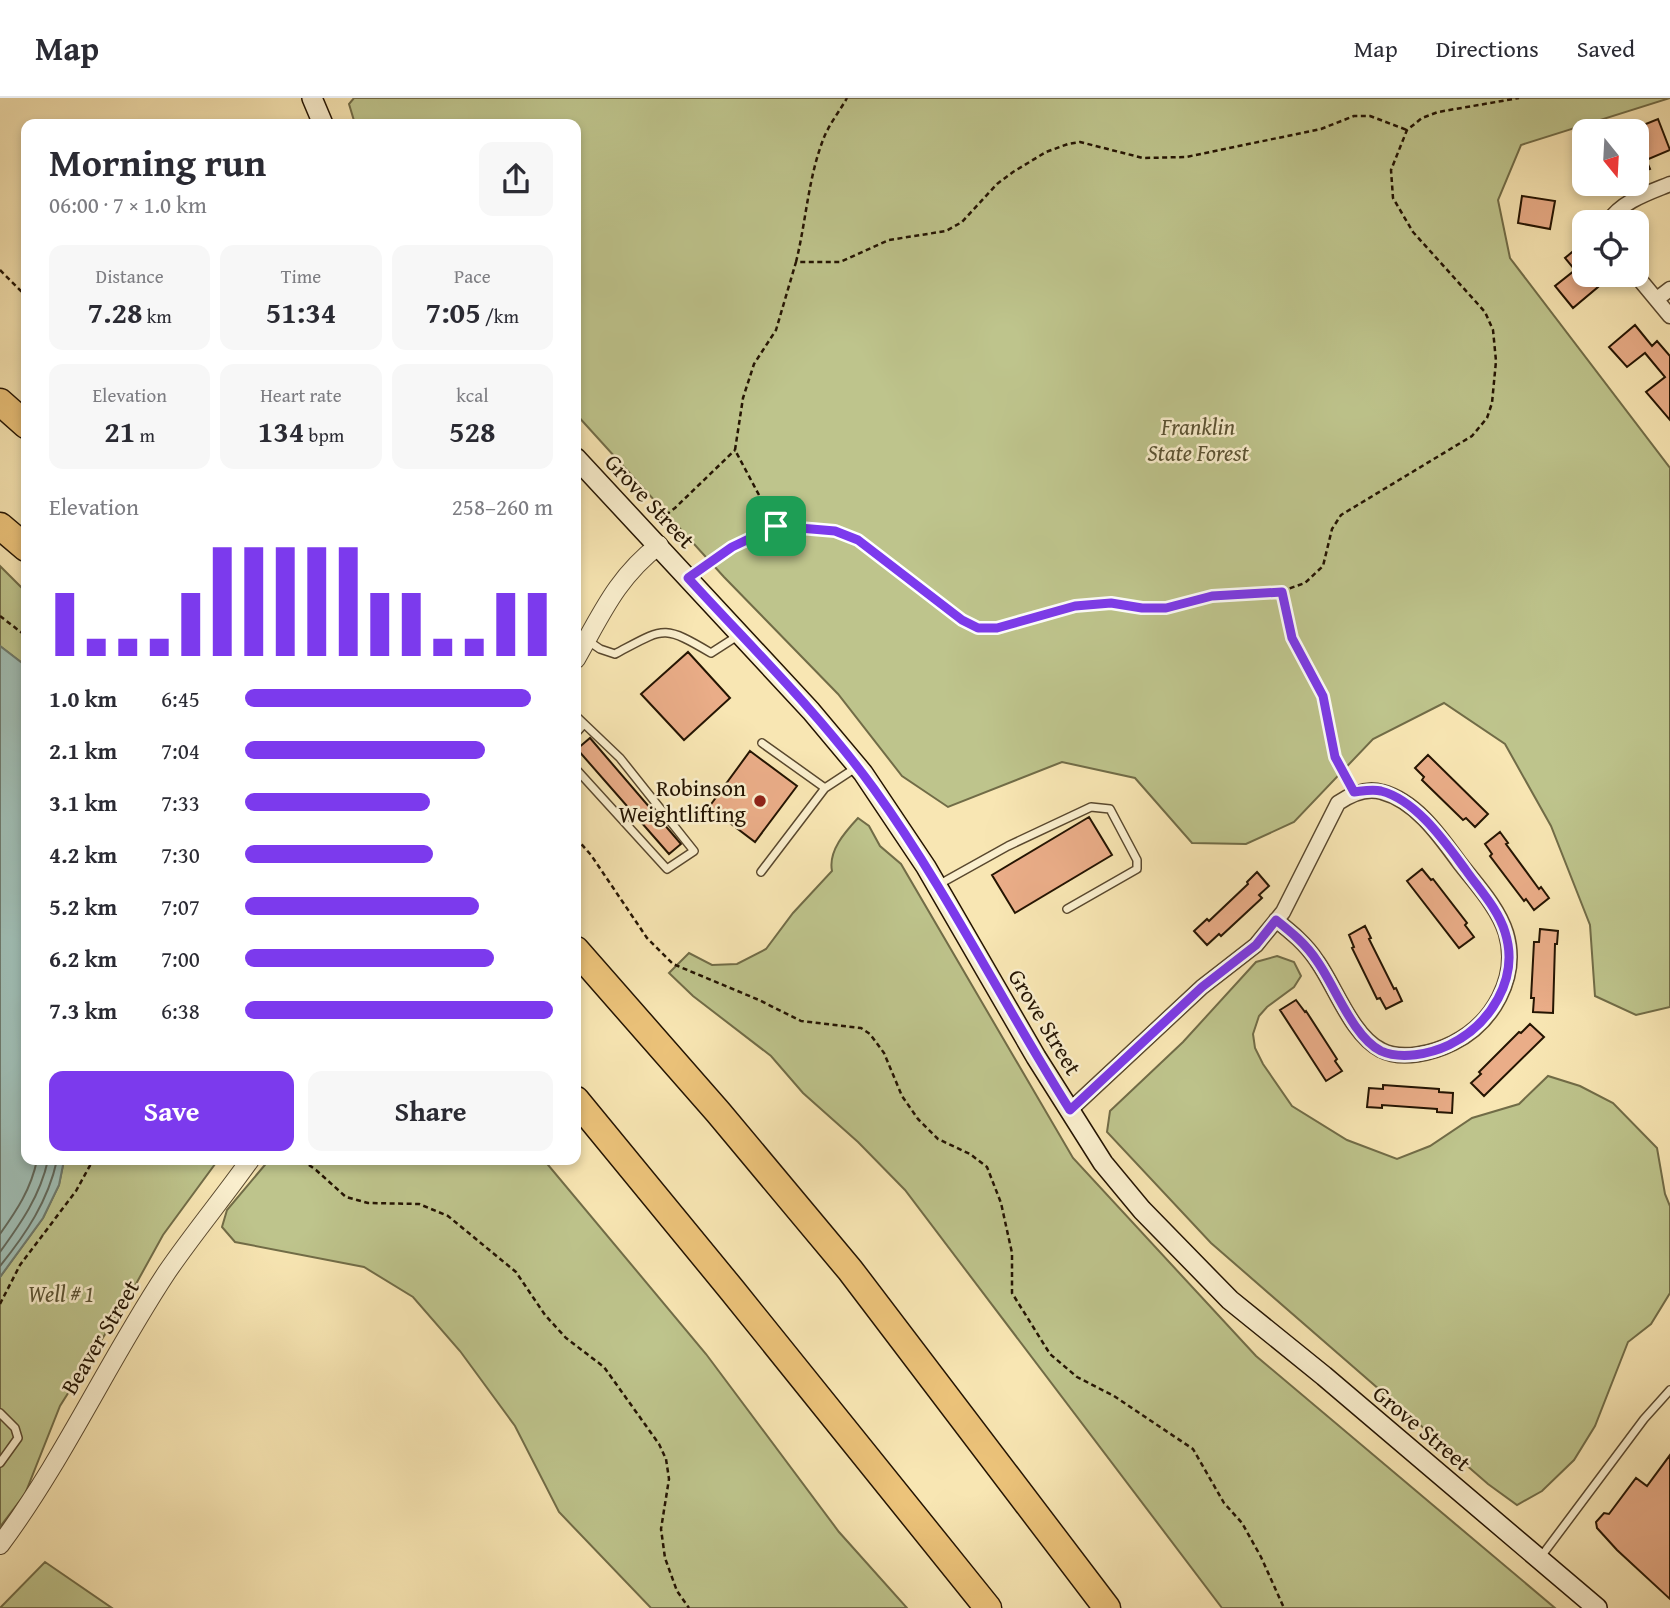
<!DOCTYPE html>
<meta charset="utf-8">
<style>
:root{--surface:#fff;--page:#f7f7f7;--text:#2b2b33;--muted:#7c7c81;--line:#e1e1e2;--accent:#7c3aed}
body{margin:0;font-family:"Gentium Book Plus",serif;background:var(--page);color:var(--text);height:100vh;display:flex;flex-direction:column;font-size:26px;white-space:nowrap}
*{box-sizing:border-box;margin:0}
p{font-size:23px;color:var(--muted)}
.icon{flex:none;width:38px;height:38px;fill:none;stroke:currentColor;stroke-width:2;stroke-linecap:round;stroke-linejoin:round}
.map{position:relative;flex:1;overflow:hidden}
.panel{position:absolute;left:21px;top:21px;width:560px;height:1046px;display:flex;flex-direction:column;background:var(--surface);border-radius:14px;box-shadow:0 4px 10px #0003}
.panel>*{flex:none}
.needle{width:46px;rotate:162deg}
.tools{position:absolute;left:1572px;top:21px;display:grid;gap:14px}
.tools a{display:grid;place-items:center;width:77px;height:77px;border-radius:14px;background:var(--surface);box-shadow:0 4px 10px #0003;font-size:35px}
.pin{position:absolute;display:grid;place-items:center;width:60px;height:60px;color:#fff;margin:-30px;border-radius:14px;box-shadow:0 4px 10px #0006}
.round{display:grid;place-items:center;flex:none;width:74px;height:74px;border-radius:14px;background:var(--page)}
.head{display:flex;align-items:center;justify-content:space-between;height:119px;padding:0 28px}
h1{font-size:38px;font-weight:700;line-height:52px}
.metrics{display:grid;grid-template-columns:repeat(3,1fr);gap:10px;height:119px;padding:7px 28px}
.metrics div{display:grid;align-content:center;border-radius:14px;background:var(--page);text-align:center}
.metrics b{font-size:30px;font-weight:700}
.metrics small{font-size:19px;font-weight:400}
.metrics p{font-size:19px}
.chart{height:196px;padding:14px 28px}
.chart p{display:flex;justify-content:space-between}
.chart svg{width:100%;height:126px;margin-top:7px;stroke:var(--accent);stroke-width:6}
.action{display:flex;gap:14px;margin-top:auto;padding:14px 28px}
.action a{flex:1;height:80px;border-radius:14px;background:var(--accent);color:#fff;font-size:28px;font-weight:700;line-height:80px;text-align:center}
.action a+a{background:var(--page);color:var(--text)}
ul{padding:0 28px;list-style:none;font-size:23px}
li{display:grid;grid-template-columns:112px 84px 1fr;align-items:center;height:52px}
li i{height:18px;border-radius:9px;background:var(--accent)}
header{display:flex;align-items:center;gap:42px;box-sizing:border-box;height:98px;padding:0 35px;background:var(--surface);border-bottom:2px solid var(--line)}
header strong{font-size:33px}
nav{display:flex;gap:38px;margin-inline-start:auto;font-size:24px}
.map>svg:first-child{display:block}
.green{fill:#bec48c;stroke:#716c47;stroke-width:2}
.water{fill:#a0beb5;stroke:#6e7a6d;stroke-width:2}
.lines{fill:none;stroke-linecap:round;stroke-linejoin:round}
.shore{stroke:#62695c;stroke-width:2}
.building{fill:#eaad88;stroke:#241402;stroke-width:2}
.service-casing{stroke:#59482e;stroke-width:10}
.minor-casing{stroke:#59482e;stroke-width:17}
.tertiary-casing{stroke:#59482e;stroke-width:20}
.secondary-casing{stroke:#241402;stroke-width:22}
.motorway-casing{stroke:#241402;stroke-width:29}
.path{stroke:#241402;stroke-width:2.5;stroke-dasharray:5 3.5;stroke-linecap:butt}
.service{stroke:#faefce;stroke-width:7}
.minor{stroke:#faefce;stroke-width:14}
.tertiary{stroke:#faefce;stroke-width:18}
.secondary{stroke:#faefce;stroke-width:19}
.motorway{stroke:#ecc37a;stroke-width:26}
.route-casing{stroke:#fff;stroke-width:14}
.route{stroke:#7c3aed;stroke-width:9}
.poi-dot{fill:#8f2418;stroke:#faefce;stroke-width:2.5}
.labels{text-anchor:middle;stroke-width:5;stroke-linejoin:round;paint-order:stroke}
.park-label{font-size:23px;font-style:italic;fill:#5a5232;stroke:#faefce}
.street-label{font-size:23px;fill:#241402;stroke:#faefce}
.poi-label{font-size:23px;fill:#241402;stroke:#faefce;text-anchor:end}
</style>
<header>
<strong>Map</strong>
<nav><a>Map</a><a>Directions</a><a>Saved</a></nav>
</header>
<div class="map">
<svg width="1670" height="1510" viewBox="0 0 1670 1510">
<rect width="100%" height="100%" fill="#f8e6b3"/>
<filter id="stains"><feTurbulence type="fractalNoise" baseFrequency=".00286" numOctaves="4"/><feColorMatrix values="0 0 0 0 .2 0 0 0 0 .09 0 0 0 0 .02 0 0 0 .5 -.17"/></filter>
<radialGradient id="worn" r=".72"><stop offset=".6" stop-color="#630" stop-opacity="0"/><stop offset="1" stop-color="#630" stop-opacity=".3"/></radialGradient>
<path class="green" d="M 354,0 L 1670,0 L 1521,47 L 1498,102 L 1510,160 L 1670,370 L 1670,909 L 1636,917 L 1595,898 L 1590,827 L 1551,728 L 1505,646 L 1444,605 L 1373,641 L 1294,724 L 1246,746 L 1192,745 L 1135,680 L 1062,664 L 948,709 L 902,678 L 838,596 L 724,479 L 576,316 L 576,26 L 355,26 L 349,6 Z
M 0,468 L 26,494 L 26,568 L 0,548 Z
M 858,720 L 869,728 L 880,748 L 901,766 L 1073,1060 L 1256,1258 L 1555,1510 L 1222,1510 L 905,1092 L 858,1044 L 803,995 L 771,958 L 693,898 L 669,875 L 689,855 L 712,867 L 737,866 L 766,851 L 793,815 L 832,773 C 828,753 845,734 858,720 Z
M 1277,858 L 1294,864 L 1301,878 L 1294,889 L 1267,909 L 1259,918 L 1253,936 L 1255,950 L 1263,966 L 1292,1008 L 1347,1042 L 1397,1061 L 1430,1048 L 1472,1020 L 1519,1006 L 1548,978 L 1580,988 L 1613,1005 L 1657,1050 L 1665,1096 L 1670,1108 L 1670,1195 L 1651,1226 L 1628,1244 L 1595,1328 L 1574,1362 L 1542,1393 L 1517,1407 L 1488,1386 L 1211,1145 L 1107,1034 L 1110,1013 L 1183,944 L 1256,864 Z
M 64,1062 L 218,1062 L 163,1137 L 131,1195 L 60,1308 L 25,1396 L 0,1429 L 0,1179 L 43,1120 L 59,1087 Z
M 269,1062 L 544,1062 L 706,1256 L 839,1434 L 907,1510 L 651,1510 L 559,1414 L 515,1328 L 460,1253 L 413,1199 L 364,1169 L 235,1144 L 222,1129 L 227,1112 Z
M 45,1464 L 112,1510 L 0,1510 Z"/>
<path class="water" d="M 0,548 L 26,568 L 26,1062 L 64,1062 L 59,1087 L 43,1120 L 0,1179 Z"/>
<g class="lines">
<path class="shore" d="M 0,1136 C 17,1112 31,1091 37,1062
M 0,1154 C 21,1125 40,1098 48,1062
M 0,1168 C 26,1136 48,1103 57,1062"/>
</g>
<path class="building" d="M 1658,21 L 1670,52 L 1646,62 L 1650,71 L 1636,76 L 1636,30 Z
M 1522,98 L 1555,103 L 1550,131 L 1518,125 Z
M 1577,150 L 1584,158 L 1584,177 L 1588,177 L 1598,189 L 1573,210 L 1555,188 L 1575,172 L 1565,160 Z
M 1635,227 L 1652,248 L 1657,243 L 1670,258 L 1670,322 L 1646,294 L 1665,279 L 1645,255 L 1627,269 L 1609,249 Z
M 688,554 L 730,600 L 684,642 L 641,596 Z
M 590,640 L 681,746 L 669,756 L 577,651 Z
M 750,653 L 797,688 L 755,744 L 709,709 Z
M 1428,657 L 1488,716 L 1475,729 L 1466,720 L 1463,722 L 1422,682 L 1424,679 L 1415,670 Z
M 1089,719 L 1112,757 L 1015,815 L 992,777 Z
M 1500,734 L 1508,745 L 1506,746 L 1539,791 L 1541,789 L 1549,800 L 1534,812 L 1526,801 L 1524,803 L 1490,758 L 1492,756 L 1485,746 Z
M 1422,771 L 1431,782 L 1433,781 L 1467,825 L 1465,827 L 1474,839 L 1459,850 L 1407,783 Z
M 1257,774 L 1269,788 L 1259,797 L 1262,800 L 1221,838 L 1219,836 L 1207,847 L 1194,833 L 1207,821 L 1209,823 L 1248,786 L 1247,784 Z
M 1365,828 L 1371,840 L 1369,841 L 1394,891 L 1396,890 L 1402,903 L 1386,911 L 1380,900 L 1377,901 L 1352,850 L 1354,849 L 1349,837 Z
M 1540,831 L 1558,833 L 1557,846 L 1555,846 L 1553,915 L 1533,914 L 1534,900 L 1531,900 L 1534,844 L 1539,844 Z
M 1296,902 L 1305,914 L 1306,913 L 1337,961 L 1335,963 L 1342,973 L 1326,983 L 1280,912 Z
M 1530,926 L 1544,939 L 1484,998 L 1471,985 L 1481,976 L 1479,974 L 1519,934 L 1521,935 Z
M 1383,987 L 1439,991 L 1439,994 L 1453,995 L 1452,1015 L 1437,1014 L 1437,1011 L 1382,1007 L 1382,1010 L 1367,1009 L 1369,990 L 1383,991 Z
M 1670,1357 L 1670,1501 L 1617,1452 L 1597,1430 L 1596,1424 L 1604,1415 L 1609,1416 L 1636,1380 L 1647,1388 Z"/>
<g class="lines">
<defs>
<path id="service" d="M 587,542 L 600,551 L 615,556 C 664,530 662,526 711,555 L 739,537
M 576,618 L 620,660 L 694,753 L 667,771 L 576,671
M 576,635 L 584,626
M 762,645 L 825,690
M 761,774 L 825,690 L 857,669
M 938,787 L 1008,748 L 1091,709 L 1110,711 L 1137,762 L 1137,771 L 1067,811
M 0,1315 L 15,1330 L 18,1340 L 0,1365
M 1540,1460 L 1644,1321 L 1670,1292"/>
<path id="minor" d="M 1608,124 C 1622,103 1648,95 1670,86
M 1636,177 L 1670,218
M 1657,201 L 1670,191
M 1070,1012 L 1202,889 L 1256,847 L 1283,814 L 1338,705 C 1351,696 1366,689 1382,694 C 1416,703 1440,738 1459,764 C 1475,785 1498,809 1506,835 C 1519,879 1493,925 1453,945 C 1433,955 1402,963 1381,952 C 1352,938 1335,888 1317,863 C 1306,846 1291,834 1276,822"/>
<path id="tertiary" d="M 576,561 C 601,517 617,479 659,447
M 0,1447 C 64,1361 108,1263 167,1174 C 193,1136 223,1100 250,1062"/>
<path id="secondary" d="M 312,0 L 323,26
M 576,360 L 811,613 L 863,675 L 926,769 L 1036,959 L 1103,1065 L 1142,1112 L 1230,1202 L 1324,1278 L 1597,1510"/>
<path id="motorway" d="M 0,304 L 26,327
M 0,428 L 26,450
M 576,852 L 718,1014 L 850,1172 L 1107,1510
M 576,1002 L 732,1192 L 988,1510"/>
</defs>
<use href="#service" class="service-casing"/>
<use href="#minor" class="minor-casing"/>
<use href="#tertiary" class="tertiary-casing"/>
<use href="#secondary" class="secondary-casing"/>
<use href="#motorway" class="motorway-casing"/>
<path class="path" d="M 796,164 C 806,124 808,81 823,42 C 828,28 839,14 847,0
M 0,172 L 26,198
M 659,422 L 675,410 L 735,352
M 775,427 L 735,352 L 743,300 L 754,266 L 776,232 L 796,164 L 840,164 L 889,142 L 946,133 L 962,124 L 997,86 L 1013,74 L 1046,54 L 1068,46 L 1080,44 L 1143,60 L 1186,59 L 1321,31 L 1354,18 L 1370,18 L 1407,32
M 701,471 L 732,449 L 776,428 L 835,433 L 858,441 L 962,522 L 978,530 L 997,530 L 1075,508 L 1111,505 L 1142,510 L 1166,510 L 1212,498 L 1282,493 L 1305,485 L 1323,468 L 1332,431 L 1341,417 L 1472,338 L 1487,320 L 1492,305 L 1496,263 L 1493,232 L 1485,214 L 1413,134 L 1393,100 L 1391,72 L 1407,32 L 1422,20 L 1438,14 L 1519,0
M 1282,493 L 1292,540 L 1323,598 L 1335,659 L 1347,682
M 0,518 L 26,538
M 576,740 L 591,757 L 647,840 L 673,866 L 759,902 L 801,923 L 861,930 L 870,936 L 884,955 L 902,998 L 918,1021 L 938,1041 L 970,1056 L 987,1069 L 1001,1105 L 1012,1155 L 1012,1195 L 1050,1256 L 1077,1279 L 1114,1298 L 1193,1351 L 1224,1405 L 1242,1425 L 1261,1459 L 1284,1510
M 302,1062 L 316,1072 L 346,1099 L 368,1105 L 419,1106 L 448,1118 L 516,1174 L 545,1217 L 566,1240 L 604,1269 L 659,1346 L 666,1361 L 669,1381 L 661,1431 L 665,1460 L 677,1493 L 689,1510
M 0,1206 L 20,1167 L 76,1093 L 93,1062"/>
<use href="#service" class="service"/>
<use href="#minor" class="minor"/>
<use href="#tertiary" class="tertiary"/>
<use href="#secondary" class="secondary"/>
<use href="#motorway" class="motorway"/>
</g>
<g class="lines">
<defs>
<path id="route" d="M 776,428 L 835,433 L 858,442 L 962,522 L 978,530 L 997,530 L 1075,508 L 1111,505 L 1142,510 L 1166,510 L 1212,498 L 1282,494 L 1292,540 L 1323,598 L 1335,659 L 1354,694 C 1363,693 1372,691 1381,693 C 1416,702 1445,744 1465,771 C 1479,791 1498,811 1505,834 C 1520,881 1490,927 1449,947 C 1430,956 1401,962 1381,953 C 1353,939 1335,888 1317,863 C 1306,846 1291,834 1276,822 L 1256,847 L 1202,889 L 1070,1012 C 1003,906 947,792 874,691 C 819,615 751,549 688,480 L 732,449 Z"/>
</defs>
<use href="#route" class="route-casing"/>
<use href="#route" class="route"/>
</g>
<circle class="poi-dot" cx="760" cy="703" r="7"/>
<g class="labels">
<g class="park-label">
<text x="1198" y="337">Franklin<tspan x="1198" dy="26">State Forest</tspan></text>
<text x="61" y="1204">Well # 1</text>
</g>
<g class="street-label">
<text transform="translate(650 403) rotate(47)" y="8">Grove Street</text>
<text transform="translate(1045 924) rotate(59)" y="8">Grove Street</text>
<text transform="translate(100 1239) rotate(-59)" y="8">Beaver Street</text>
<text transform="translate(1422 1330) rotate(40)" y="8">Grove Street</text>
</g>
<g class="poi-label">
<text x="746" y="698">Robinson<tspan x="746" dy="26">Weightlifting</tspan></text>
</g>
</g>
<rect width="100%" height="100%" filter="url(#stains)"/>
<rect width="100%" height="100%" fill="url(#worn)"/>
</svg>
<div class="tools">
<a><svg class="needle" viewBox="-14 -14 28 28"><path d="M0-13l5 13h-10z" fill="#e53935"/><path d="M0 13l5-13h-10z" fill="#7c7c81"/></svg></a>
<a><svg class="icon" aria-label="locate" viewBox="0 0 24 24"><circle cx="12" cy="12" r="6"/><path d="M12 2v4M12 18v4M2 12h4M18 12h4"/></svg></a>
</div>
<div class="pin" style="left:776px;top:428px;background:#1e9e55"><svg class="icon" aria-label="arrive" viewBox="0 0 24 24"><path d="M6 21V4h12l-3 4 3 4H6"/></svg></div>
<section class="panel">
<div class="head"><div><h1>Morning run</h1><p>06:00 · 7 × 1.0 km</p></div><a class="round"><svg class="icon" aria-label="share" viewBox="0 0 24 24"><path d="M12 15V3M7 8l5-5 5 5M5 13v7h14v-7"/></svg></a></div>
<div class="metrics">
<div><p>Distance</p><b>7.28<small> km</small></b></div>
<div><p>Time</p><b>51:34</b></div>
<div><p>Pace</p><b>7:05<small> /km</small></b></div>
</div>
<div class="metrics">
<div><p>Elevation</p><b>21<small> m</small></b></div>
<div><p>Heart rate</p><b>134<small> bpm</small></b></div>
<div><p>kcal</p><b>528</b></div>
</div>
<div class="chart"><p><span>Elevation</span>258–260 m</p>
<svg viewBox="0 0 160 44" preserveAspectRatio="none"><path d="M5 44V22M15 44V38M25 44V38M35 44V38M45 44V22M55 44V6M65 44V6M75 44V6M85 44V6M95 44V6M105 44V22M115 44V22M125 44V38M135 44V38M145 44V22M155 44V22"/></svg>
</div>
<ul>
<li><b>1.0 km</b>6:45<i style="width:93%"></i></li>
<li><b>2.1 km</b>7:04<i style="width:78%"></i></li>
<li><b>3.1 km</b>7:33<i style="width:60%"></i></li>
<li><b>4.2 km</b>7:30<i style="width:61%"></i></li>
<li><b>5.2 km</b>7:07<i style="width:76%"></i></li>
<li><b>6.2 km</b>7:00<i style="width:81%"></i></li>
<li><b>7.3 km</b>6:38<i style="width:100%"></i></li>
</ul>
<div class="action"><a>Save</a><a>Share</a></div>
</section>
</div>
